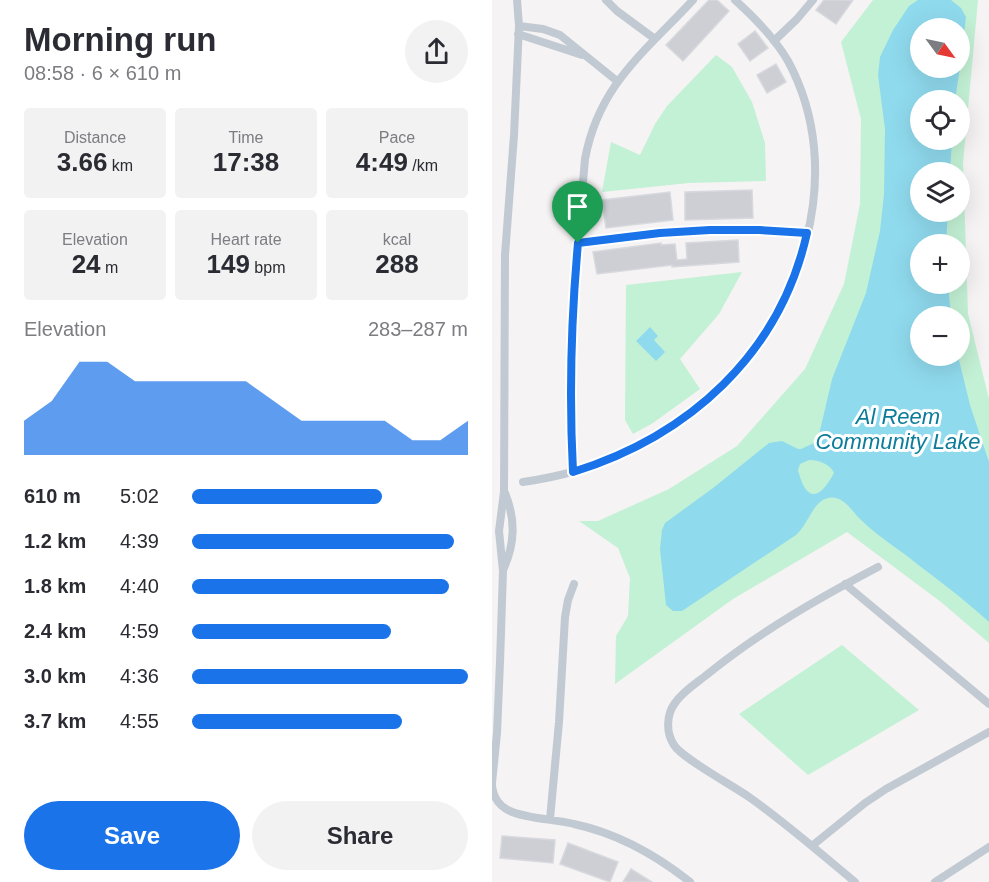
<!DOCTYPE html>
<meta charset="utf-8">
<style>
:root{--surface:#fff;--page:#f2f2f3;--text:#2b2b33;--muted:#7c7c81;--accent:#1a73e8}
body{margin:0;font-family:Arial,sans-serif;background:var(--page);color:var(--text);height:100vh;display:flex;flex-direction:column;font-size:22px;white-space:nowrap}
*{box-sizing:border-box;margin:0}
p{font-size:20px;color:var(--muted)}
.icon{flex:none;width:33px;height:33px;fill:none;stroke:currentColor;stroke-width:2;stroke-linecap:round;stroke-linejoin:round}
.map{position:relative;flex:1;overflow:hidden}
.side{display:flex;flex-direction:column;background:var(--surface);width:492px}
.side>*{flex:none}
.needle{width:39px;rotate:123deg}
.fabs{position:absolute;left:418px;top:18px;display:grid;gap:12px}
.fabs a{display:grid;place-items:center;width:60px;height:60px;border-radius:50%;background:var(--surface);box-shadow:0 6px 24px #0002;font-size:30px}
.pin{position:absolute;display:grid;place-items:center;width:51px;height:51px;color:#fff;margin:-62px -26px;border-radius:50% 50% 50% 0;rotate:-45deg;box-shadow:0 0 6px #0007}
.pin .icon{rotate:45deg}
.round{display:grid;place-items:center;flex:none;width:63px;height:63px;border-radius:32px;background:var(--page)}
.summary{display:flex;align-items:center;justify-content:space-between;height:102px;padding:0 24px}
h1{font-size:33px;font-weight:800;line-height:45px}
.stats{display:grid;grid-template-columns:repeat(3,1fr);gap:9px;height:102px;padding:6px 24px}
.stats div{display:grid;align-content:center;border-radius:6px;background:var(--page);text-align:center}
.stats b{font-size:26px;font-weight:800}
.stats small{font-size:16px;font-weight:400}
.stats p{font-size:16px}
.chart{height:168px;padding:12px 24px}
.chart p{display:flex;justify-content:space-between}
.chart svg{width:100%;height:108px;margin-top:6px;fill:var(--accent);opacity:.7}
.primary-button{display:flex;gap:12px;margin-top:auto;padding:12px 24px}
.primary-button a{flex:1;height:69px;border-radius:36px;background:var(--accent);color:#fff;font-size:24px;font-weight:800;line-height:69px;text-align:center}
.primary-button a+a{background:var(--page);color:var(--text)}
ul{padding:0 24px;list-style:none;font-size:20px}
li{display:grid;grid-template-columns:96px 72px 1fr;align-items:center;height:45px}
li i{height:15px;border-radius:8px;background:var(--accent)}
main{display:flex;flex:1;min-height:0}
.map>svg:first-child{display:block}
.green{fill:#c3f1d5;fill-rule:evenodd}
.water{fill:#90daee;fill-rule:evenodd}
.building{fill:#cdcfd5;stroke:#d7d9de;stroke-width:1.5}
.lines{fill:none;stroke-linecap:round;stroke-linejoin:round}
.street{stroke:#c1cad2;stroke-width:8}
.route-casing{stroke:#fff;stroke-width:12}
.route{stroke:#1a73e8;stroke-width:8}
.labels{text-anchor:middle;stroke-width:6;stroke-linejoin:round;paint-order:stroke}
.water-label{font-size:22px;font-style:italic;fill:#0c7c9b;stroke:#fff}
</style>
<main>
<section class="side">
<div class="summary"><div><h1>Morning run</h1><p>08:58 · 6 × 610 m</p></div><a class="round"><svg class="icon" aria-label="share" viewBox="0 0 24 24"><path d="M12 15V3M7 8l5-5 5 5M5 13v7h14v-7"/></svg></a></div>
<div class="stats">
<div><p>Distance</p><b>3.66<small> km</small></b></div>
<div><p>Time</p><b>17:38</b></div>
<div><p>Pace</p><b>4:49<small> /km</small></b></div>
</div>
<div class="stats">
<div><p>Elevation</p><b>24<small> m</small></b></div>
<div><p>Heart rate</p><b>149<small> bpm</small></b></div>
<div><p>kcal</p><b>288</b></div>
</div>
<div class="chart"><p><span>Elevation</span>283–287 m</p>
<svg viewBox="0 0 160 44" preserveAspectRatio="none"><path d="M0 44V30L10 22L20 6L30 6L40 14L50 14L60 14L70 14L80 14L90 22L100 30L110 30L120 30L130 30L140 38L150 38L160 30V44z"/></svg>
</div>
<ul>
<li><b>610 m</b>5:02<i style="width:69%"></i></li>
<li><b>1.2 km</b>4:39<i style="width:95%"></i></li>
<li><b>1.8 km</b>4:40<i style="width:93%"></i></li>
<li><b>2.4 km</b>4:59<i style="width:72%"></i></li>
<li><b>3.0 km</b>4:36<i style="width:100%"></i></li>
<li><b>3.7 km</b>4:55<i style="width:76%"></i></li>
</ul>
<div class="primary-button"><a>Save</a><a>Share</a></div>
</section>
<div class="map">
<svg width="497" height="882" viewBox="0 0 497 882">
<rect width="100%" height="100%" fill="#f5f3f3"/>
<path class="green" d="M 381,0 L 486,0 L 471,163 L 476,314 L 497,399 L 497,643 L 449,602 L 355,532 L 241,599 L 123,684 L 124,636 L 136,616 L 138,578 L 126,548 L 87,521 L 106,521 L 177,489 L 245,446 L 313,369 L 352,284 L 368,204 L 369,119 L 349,42 ZM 429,28 L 468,28 L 468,68 L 429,68 ZM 429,100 L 468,100 L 468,140 L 429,140 ZM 429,172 L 468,172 L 468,212 L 429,212 ZM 429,244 L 468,244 L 468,284 L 429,284 ZM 429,316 L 468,316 L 468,356 L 429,356 Z
M 224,55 L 240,67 L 260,102 L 273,143 L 274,181 L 197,183 L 110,192 L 119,142 L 148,155 L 163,124 L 175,106 Z
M 250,272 L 227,314 L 188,359 L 208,389 L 161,423 L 141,434 L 133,420 L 134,285 Z
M 350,645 L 427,710 L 316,775 L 247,714 Z"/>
<path class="water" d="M 426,0 L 459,0 L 469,8 L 474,17 L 468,64 L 468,28 L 429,28 L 429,68 L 468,68 L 463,100 L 429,100 L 429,140 L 460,140 L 458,172 L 429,172 L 429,212 L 456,212 L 454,244 L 429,244 L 429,284 L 456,284 L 459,316 L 429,316 L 429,356 L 466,356 L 478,405 L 497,462 L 497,622 C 471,598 443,578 415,556 C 399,544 382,533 368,519 C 359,510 351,495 336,498 C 321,501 316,525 304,535 L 190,611 L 181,611 L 174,605 L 168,549 L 170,530 L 173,523 L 221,488 L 277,443 L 290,441 L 306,449 L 309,449 L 322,443 L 326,439 L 340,379 L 374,293 L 388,231 L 392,194 L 393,129 L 386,75 L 388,57 L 401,30 L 417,6 ZM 317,460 C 327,460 338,464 342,473 C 327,501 314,502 306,470 L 308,464 Z
M 158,327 L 166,336 L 162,340 L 173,352 L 164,361 L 144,341 Z"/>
<path class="building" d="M 217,0 L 225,0 L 237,11 L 191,61 L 174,45 Z
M 332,0 L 361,0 L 344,24 L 324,10 Z
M 263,31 L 276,48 L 258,61 L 246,44 Z
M 284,64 L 294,82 L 275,93 L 265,75 Z
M 260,190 L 261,218 L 193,220 L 193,192 Z
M 178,192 L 181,220 L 114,228 L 110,200 Z
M 246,240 L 247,262 L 180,267 L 180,265 L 105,274 L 101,252 L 169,243 L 169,245 L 183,244 L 185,260 L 195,259 L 194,243 Z
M 10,836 L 63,840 L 61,863 L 8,858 Z
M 76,843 L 126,862 L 118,882 L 68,864 Z
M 139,869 L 160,882 L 131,882 Z"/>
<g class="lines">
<path class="street" d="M 114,0 L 125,11 L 163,39
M 27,26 L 51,29 L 68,35 L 125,81
M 26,34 L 90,55
M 282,41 L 305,19 L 321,0
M 86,243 C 139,237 192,229 246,229 C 269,229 292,232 315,233
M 81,472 L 79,429 L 79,341 L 81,297 L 93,159 C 107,84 153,52 201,0
M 31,482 C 102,472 167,444 221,395 C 310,314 356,172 296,61 C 282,37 263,18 243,0
M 11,570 C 23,544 24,520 13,493
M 353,584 L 497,704
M 0,783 L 5,733 L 8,662 L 11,571 L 7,531 L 12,492 L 13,255 L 22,135 L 27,26 L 25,0
M 0,785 C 1,797 7,806 18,811 C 35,819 63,819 82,824 C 124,833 164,855 198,882
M 58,819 L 67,722 L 73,617 L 76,600 L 82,584
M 321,845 L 373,803 L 394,789 L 497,732
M 363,882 C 328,853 294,823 257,797 C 240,785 191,759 182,745 C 174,733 174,715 183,703 C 191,691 206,682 217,673 C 269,631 327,598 386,567
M 443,882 L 497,847"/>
</g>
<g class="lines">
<defs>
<path id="route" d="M 218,230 L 267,230 L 315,233 C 288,354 197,436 81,472 C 77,395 79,320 86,243 L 168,233 Z"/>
</defs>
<use href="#route" class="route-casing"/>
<use href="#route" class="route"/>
</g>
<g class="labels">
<g class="water-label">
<text x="406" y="424">Al Reem<tspan x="406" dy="25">Community Lake</tspan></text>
</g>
</g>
</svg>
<div class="fabs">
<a><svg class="needle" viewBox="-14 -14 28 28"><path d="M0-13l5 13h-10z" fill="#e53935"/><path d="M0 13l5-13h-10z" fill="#7c7c81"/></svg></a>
<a><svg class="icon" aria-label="locate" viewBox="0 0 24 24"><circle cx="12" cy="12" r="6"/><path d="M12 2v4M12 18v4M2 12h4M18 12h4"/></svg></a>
<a><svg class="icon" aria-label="layers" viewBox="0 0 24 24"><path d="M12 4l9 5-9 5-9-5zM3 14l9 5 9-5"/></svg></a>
<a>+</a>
<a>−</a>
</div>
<div class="pin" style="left:86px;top:243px;background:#1e9e55"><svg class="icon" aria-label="arrive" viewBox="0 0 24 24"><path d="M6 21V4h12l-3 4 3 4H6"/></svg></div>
</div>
</main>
